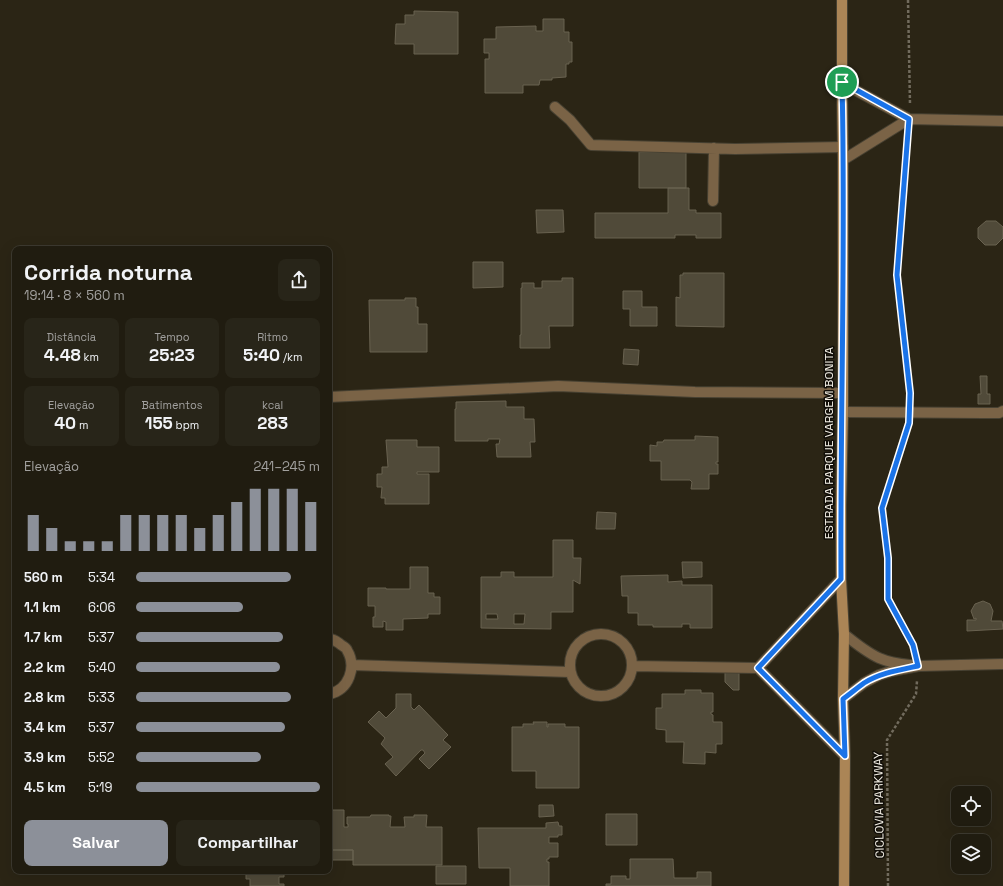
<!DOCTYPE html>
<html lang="pt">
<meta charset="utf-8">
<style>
:root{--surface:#201c10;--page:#282519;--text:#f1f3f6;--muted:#a2a19f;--line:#3d3a30;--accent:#8c9099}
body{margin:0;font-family:"Space Grotesk",sans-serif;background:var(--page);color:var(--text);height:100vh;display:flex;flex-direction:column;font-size:15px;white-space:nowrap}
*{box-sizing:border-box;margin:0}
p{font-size:13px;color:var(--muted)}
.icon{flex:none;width:22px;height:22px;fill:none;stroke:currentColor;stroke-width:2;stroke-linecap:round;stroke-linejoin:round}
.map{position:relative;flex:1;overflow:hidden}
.sheet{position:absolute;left:12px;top:246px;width:320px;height:628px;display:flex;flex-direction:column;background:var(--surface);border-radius:8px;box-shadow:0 4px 16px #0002,0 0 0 1px var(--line)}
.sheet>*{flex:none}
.buttons{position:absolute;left:951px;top:786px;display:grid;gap:8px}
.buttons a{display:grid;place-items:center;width:40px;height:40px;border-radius:8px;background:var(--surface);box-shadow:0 4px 16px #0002,0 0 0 1px var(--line);font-size:20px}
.pin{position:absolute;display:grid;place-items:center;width:34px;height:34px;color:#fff;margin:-17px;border:2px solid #fff;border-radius:50%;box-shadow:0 1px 4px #0007}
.round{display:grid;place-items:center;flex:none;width:42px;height:42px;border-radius:8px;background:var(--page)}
.headline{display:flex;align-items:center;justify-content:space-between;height:68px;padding:0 12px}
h1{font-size:22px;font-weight:600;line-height:30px}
.metrics{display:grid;grid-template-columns:repeat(3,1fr);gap:6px;height:68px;padding:4px 12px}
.metrics div{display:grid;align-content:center;border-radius:8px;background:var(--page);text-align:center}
.metrics b{font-size:17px;font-weight:600}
.metrics small{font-size:11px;font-weight:400}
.metrics p{font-size:11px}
.chart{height:112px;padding:8px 12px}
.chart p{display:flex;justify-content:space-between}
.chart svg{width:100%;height:72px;margin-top:4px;stroke:var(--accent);stroke-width:6}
.cta{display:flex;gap:8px;margin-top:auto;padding:8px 12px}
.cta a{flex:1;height:46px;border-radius:8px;background:var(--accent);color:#fff;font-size:16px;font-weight:600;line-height:46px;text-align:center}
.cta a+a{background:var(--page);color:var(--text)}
ul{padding:0 12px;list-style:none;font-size:13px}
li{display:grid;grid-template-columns:64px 48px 1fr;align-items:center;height:30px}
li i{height:10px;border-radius:5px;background:var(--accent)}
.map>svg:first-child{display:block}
.building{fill:#504a39;stroke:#696250;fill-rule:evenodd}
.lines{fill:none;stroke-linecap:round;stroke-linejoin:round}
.minor-casing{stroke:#474132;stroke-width:12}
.secondary-casing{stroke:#474132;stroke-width:12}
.path{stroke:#716b5d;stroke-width:2.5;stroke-dasharray:3 2;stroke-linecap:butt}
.minor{stroke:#7a6346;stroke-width:10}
.secondary{stroke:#ab8556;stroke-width:10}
.route-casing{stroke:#fff;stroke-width:8}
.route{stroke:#1a73e8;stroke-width:5}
.labels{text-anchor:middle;stroke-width:3;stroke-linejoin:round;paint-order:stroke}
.street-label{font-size:12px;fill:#f3efe5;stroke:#110e08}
</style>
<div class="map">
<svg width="1003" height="886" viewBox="0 0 1003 886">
<rect width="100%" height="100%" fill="#2b2515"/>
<path class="building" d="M 414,11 L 458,12 L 458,54 L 414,54 L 414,44 L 395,44 L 396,24 L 405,24 L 405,15 L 414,15 Z
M 543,19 L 564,19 L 564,32 L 569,32 L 569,42 L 572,42 L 572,62 L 569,62 L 569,64 L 566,64 L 566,77 L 552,78 L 552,80 L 540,80 L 539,85 L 523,85 L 523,93 L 485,93 L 485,59 L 489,59 L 489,53 L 484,53 L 484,39 L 496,39 L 496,27 L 536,26 L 536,31 L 543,31 Z
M 639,152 L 686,152 L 686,188 L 639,188 Z
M 668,188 L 689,188 L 689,210 L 696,210 L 696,213 L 721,213 L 721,238 L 696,238 L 696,235 L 675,235 L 675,238 L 595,238 L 595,213 L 668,213 Z
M 536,210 L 563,210 L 564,232 L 537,233 Z
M 986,221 L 996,221 L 1003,227 L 1003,238 L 996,245 L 985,245 L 978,238 L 978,228 Z
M 473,262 L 503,262 L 503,287 L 473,288 Z
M 683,273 L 724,273 L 724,327 L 676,326 L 676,297 L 680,298 L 680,275 L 683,275 Z
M 562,278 L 573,278 L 573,326 L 549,326 L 550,348 L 520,348 L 520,335 L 521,335 L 521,288 L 522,288 L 522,283 L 534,283 L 534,288 L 542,288 L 542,281 L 562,281 Z
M 623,291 L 642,291 L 642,307 L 657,307 L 657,326 L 630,326 L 630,309 L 623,309 Z
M 405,298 L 416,298 L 416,307 L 418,307 L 418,324 L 427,324 L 427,352 L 370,352 L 369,300 L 405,300 Z
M 624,349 L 639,350 L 638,365 L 623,364 Z
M 980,376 L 987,376 L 987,394 L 990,394 L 990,404 L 978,404 L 978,394 L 981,394 Z
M 506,401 L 506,407 L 524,407 L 524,419 L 534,419 L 535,442 L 530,442 L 531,457 L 497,457 L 496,444 L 499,444 L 500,439 L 488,439 L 488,441 L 455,441 L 455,409 L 456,409 L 456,402 Z
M 695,436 L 718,437 L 718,462 L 716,462 L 716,464 L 718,464 L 718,474 L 709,474 L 709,489 L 691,489 L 692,482 L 690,480 L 661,480 L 661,461 L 650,461 L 650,445 L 657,446 L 657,442 L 663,442 L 664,440 L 695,440 Z
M 386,440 L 417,440 L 417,447 L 439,447 L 439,472 L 417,472 L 417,474 L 429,474 L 429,504 L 385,504 L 385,498 L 381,498 L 382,487 L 377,487 L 377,474 L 382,474 L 382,467 L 388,467 Z
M 597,512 L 616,513 L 615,529 L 596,529 Z
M 553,540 L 573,540 L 573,558 L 581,558 L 580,584 L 573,580 L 573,612 L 551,612 L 551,629 L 481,628 L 481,577 L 501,577 L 501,572 L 514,572 L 514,577 L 553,577 ZM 486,614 L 497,614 L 498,619 L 486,619 ZM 514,614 L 525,614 L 524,624 L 514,624 Z
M 682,562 L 702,562 L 702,577 L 683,578 Z
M 410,567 L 428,567 L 428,593 L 434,593 L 434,597 L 440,597 L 440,614 L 428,614 L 428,618 L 403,619 L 403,630 L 386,630 L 386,622 L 383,621 L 383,627 L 373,627 L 373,617 L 375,617 L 375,606 L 368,606 L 368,588 L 386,588 L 386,589 L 410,589 Z
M 668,575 L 668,582 L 682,581 L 682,585 L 712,585 L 712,628 L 690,628 L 690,624 L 682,624 L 682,627 L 653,627 L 653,625 L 638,625 L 638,613 L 628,613 L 628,596 L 622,596 L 621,576 Z
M 983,601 L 990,604 L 993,611 L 991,621 L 1002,621 L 1003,629 L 967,631 L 967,620 L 976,620 L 976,618 L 974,619 L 971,611 L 975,604 Z
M 725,667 L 739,667 L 739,690 L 733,690 L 725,682 Z
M 685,690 L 701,690 L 701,693 L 713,693 L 713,712 L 711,712 L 711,714 L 713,715 L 713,722 L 722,722 L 722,744 L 716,744 L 716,753 L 705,752 L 705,764 L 683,763 L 684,742 L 666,742 L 666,730 L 656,729 L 656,708 L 662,708 L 662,694 L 685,694 Z
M 396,694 L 411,694 L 411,707 L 414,710 L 419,705 L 448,735 L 443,740 L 451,747 L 429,769 L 419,759 L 425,753 L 423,750 L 421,750 L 396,776 L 385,764 L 393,757 L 381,744 L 385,738 L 368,722 L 379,711 L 386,718 L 396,708 Z
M 533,722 L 547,722 L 547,727 L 548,727 L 548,724 L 565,724 L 565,727 L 579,727 L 579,788 L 536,788 L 536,771 L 512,771 L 512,727 L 523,727 L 523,724 L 534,724 Z
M 539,805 L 553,805 L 554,816 L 539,817 Z
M 329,810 L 344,810 L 344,827 L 348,827 L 348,824 L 347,824 L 347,817 L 370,817 L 371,815 L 389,815 L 389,816 L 391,816 L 390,827 L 405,827 L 404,817 L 414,817 L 414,815 L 427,815 L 426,827 L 442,827 L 442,865 L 353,865 L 353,850 L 329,850 Z
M 606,814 L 637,814 L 637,845 L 606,845 Z
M 558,822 L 559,826 L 562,826 L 562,835 L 558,835 L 558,837 L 549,837 L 549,843 L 558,843 L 558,857 L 549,857 L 549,859 L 547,859 L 547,862 L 549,862 L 549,886 L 510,886 L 510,868 L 479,868 L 478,828 L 546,828 L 546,823 Z
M 329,850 L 353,850 L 353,860 L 329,860 Z
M 630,859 L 673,859 L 674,878 L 697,878 L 697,872 L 711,872 L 711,886 L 606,886 L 606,884 L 611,884 L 611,876 L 626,876 L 626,879 L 630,879 Z
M 436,866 L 466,866 L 466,884 L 436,884 Z
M 246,871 L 284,871 L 284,877 L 279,877 L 279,884 L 284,884 L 284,886 L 250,886 L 250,879 L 246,879 Z"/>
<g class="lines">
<defs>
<path id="minor" d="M 842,83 L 909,119 L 1003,121
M 555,107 L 570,120 L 591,145 L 735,149 L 843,147
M 843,160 L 909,119
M 713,201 L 714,148
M 329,397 L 558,386 L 695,392 L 842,393
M 843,412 L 984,413 L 999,413 L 1003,411
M 844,634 C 855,643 866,652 879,658 C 888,662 900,664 910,665
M570 665a31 31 0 1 1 62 0a31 31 0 1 1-62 0Z
M 329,639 C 334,639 336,641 340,644 C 342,646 346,647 347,650 C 357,667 349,690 329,694
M 352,665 L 570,672
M 632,666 L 758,668 L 845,756
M 758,668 L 841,579
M 843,699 L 864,683 L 879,675 L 892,671 L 918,666 L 1003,664"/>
<path id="secondary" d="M 842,0 L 842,83 L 843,160 L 843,412 L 841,506 L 841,579 L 844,634 L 843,699 L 845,756 L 844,886"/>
</defs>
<use href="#minor" class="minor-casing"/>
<use href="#secondary" class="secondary-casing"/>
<path class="path" d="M 908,0 L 910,104
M 908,135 L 897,275 L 910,393 L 910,399
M 908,426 L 882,508 L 888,558 L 888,599 L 913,645 L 915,652
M 888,886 L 887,740 L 916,694 L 917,681"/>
<use href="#minor" class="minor"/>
<use href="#secondary" class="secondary"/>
</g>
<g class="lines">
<defs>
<path id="route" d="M 842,82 L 909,119 L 897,275 L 910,393 L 909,423 L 882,508 L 888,558 L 888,599 L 913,645 L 918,666 C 899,670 880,673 864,683 C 857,688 850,694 843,699 L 845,756 L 758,668 L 841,579 C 840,414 846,248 842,82 Z"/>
</defs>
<use href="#route" class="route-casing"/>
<use href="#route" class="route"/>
</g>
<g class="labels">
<g class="street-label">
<text transform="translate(829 443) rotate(-90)" y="4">ESTRADA PARQUE VARGEM BONITA</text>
<text transform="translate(879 805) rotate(-91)" y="4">CICLOVIA PARKWAY</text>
</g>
</g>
</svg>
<div class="buttons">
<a><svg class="icon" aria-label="locate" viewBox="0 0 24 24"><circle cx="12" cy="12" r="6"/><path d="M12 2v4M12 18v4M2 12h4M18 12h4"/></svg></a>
<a><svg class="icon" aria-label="layers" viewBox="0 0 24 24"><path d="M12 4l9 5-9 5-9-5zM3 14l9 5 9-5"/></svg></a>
</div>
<div class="pin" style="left:842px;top:82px;background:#1e9e55"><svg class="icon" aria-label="arrive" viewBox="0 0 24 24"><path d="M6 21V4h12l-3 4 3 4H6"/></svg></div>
<section class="sheet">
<div class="headline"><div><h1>Corrida noturna</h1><p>19:14 · 8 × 560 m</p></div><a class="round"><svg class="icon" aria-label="share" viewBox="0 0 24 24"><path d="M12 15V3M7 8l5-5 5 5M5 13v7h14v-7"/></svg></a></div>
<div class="metrics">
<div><p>Distância</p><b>4.48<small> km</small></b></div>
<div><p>Tempo</p><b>25:23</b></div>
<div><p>Ritmo</p><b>5:40<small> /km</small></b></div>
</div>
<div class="metrics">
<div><p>Elevação</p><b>40<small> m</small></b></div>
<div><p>Batimentos</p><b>155<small> bpm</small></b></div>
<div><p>kcal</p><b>283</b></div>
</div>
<div class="chart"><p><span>Elevação</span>241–245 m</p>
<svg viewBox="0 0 160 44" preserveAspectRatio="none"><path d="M5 44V22M15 44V30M25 44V38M35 44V38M45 44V38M55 44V22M65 44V22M75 44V22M85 44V22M95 44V30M105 44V22M115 44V14M125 44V6M135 44V6M145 44V6M155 44V14"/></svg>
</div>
<ul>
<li><b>560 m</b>5:34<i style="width:84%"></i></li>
<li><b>1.1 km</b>6:06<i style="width:58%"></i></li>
<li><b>1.7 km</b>5:37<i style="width:80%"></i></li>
<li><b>2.2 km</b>5:40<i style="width:78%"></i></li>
<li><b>2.8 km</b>5:33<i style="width:84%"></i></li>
<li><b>3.4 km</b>5:37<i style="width:81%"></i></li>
<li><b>3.9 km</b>5:52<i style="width:68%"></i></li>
<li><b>4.5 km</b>5:19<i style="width:100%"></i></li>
</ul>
<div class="cta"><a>Salvar</a><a>Compartilhar</a></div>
</section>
</div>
